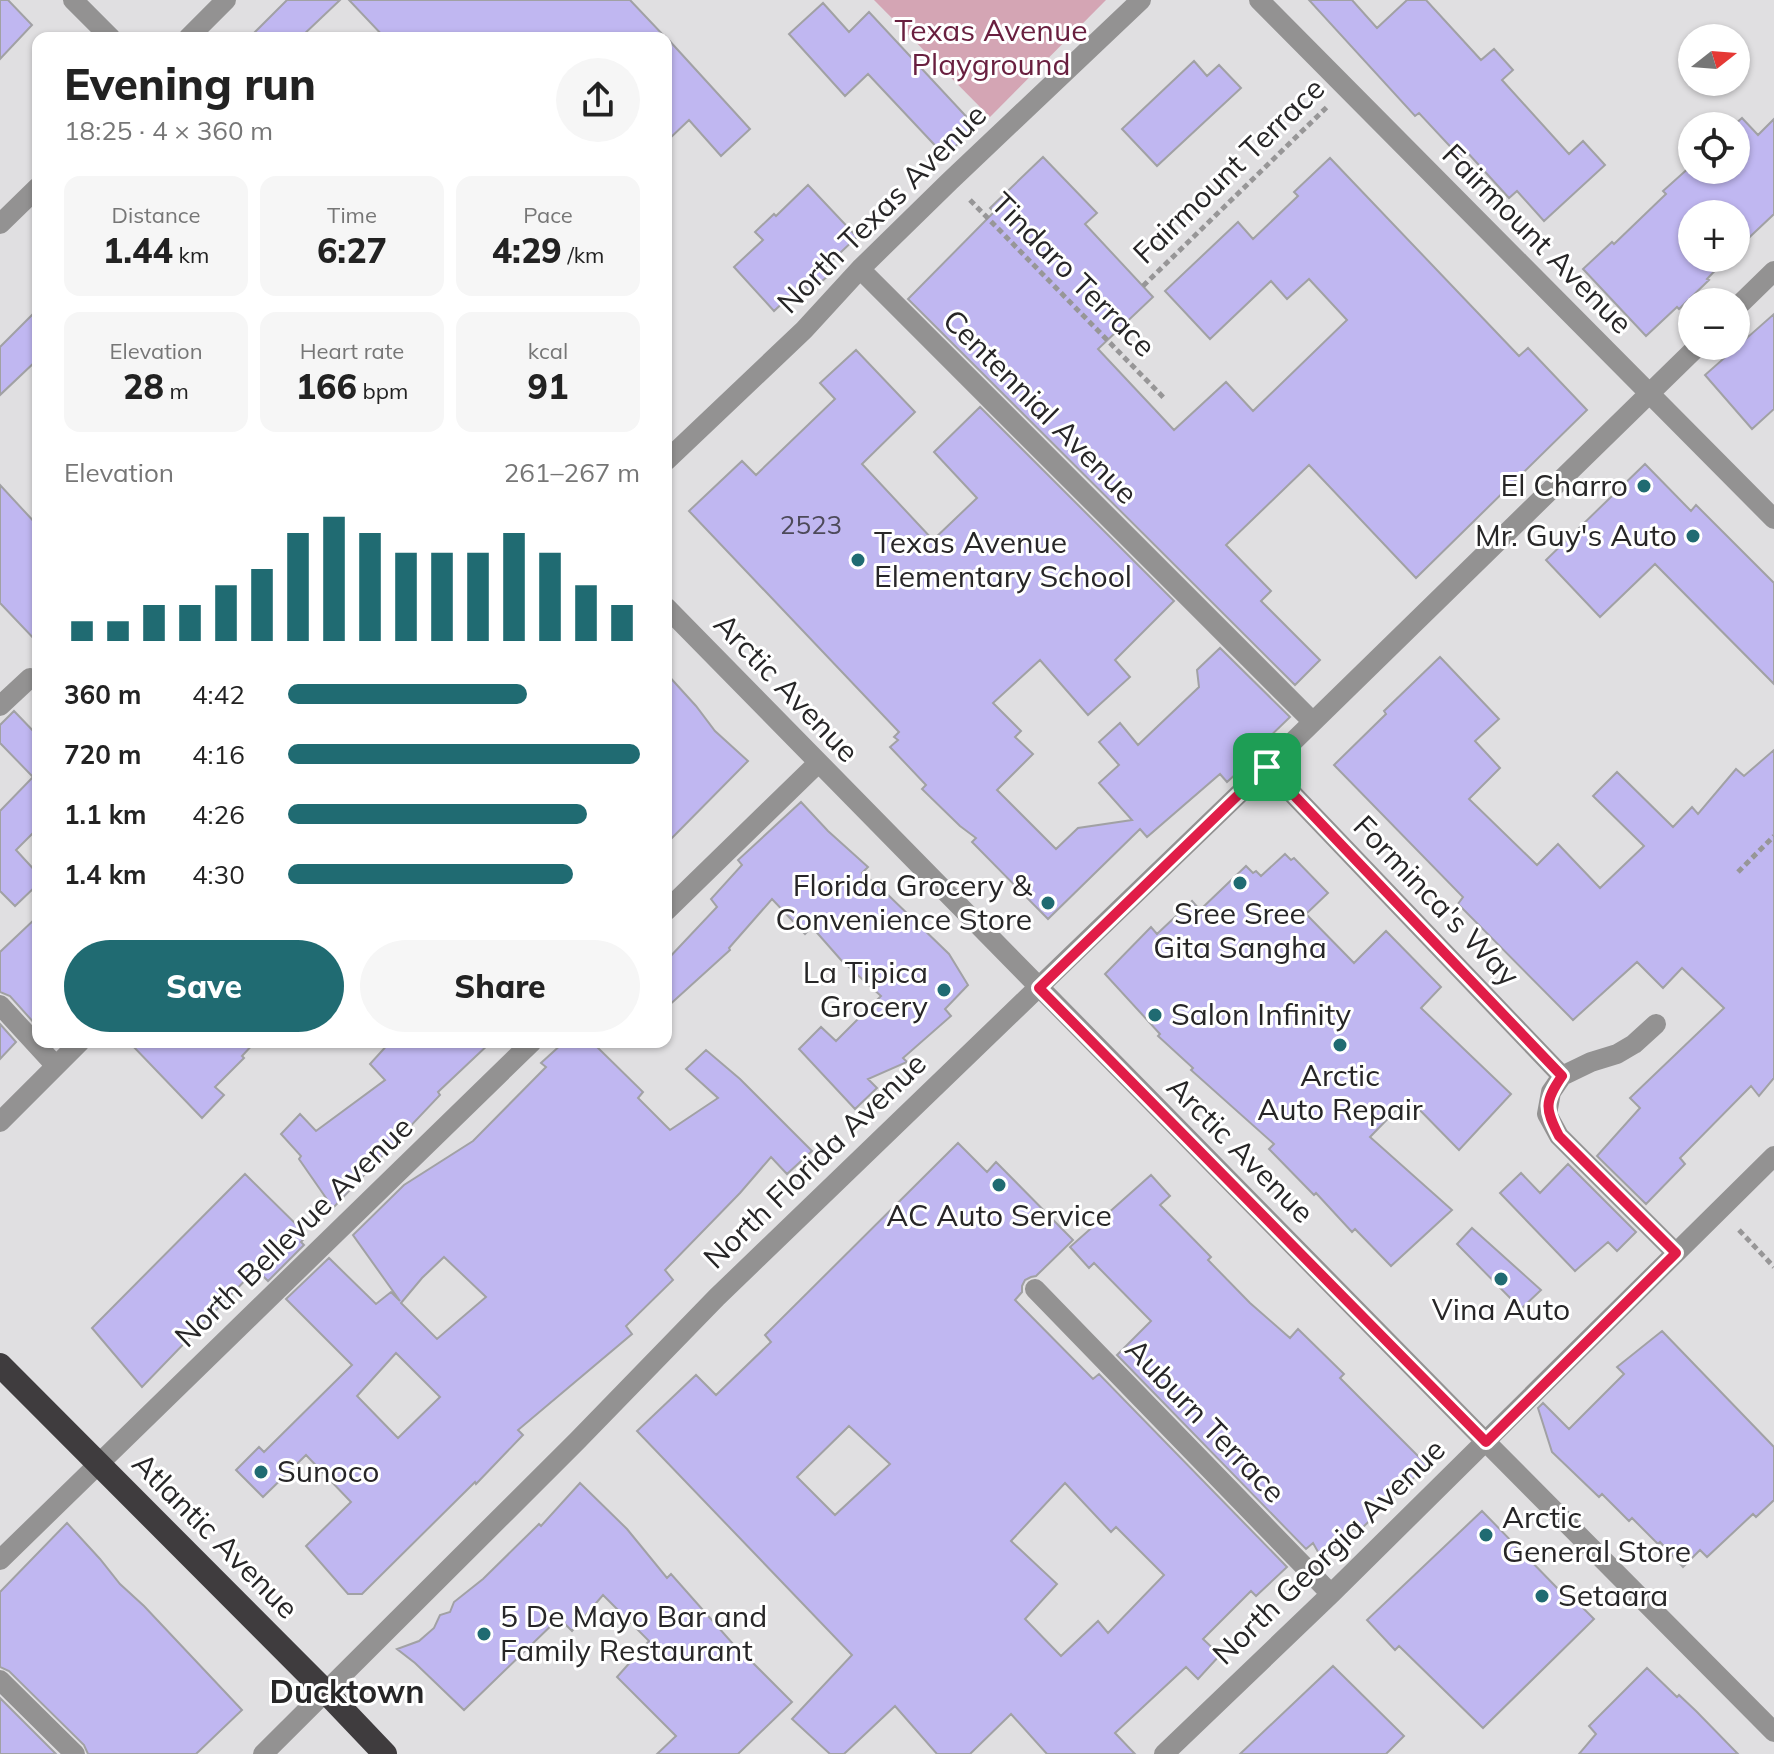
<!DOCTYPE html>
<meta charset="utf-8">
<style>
:root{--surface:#fff;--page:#f6f6f6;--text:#222;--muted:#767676;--accent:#206b72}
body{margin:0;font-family:Mulish,sans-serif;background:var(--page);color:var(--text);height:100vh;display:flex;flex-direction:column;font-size:30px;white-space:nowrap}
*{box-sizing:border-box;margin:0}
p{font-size:26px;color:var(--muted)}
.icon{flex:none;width:44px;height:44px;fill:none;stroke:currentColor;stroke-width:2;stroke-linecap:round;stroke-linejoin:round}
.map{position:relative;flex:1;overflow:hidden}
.sheet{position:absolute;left:32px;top:32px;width:640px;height:1016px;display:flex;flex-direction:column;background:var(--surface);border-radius:16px;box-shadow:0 2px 6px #0004}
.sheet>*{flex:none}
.needle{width:52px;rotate:73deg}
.controls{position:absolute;left:1678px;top:24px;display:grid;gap:16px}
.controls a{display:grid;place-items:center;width:72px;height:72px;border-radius:50%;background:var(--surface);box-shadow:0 2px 6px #0004;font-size:40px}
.pin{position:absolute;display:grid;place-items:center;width:68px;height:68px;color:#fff;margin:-34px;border-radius:16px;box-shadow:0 4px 12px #0006}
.round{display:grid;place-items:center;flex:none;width:84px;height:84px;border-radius:42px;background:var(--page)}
.overview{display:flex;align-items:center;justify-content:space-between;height:136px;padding:0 32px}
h1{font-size:44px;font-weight:800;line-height:60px}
.metrics{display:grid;grid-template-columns:repeat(3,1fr);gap:12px;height:136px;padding:8px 32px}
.metrics div{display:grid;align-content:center;border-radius:16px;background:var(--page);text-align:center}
.metrics b{font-size:34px;font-weight:800}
.metrics small{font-size:22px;font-weight:400}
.metrics p{font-size:22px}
.chart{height:224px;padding:16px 32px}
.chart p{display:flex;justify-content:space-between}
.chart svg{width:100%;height:144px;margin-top:8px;stroke:var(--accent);stroke-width:6}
.primary-button{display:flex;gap:16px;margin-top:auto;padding:16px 32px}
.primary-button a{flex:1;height:92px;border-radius:48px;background:var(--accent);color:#fff;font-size:32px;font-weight:800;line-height:92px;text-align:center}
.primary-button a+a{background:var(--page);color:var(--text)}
ul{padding:0 32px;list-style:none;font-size:26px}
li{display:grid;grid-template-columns:128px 96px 1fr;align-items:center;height:60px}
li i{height:20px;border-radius:10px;background:var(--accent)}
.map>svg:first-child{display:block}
.green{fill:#d4a5b4}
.building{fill:#c0b7f1;stroke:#a1a1a4;stroke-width:2;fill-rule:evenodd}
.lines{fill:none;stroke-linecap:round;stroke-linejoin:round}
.path{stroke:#979697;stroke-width:5;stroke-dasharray:6 4;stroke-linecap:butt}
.minor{stroke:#939292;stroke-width:20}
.highway{stroke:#3f3c3e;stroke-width:24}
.route-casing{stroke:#fff;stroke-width:16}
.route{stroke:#e11d48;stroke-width:10}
.poi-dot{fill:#206b72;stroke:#fff;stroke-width:3}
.labels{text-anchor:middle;stroke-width:6;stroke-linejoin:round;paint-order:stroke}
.number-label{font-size:26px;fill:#4d4a5a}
.park-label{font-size:30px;fill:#691f3f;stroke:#fff}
.street-label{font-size:30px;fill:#272627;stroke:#fff}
.poi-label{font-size:30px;fill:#272627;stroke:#fff;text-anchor:start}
.neighbourhood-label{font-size:32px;font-weight:bold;fill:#272627;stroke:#fff}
</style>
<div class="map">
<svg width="1774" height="1754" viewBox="0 0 1774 1754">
<rect width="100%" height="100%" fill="#e0dfe1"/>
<path class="green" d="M 874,0 L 1106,0 L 990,117 Z"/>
<path class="building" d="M 0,0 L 8,0 L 32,25 L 0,59 Z
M 287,0 L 340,0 L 300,38 L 249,38 Z
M 349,0 L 630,0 L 666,38 L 385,38 Z
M 1309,0 L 1352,0 L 1377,28 L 1407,0 L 1426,0 L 1481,60 L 1494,49 L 1513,70 L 1502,80 L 1569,154 L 1583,141 L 1605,165 L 1544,221 L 1517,191 L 1509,198 L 1466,151 L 1460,157 L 1419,113 L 1415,116 Z
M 823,3 L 849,32 L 869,12 L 976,127 L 945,156 L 868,74 L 845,96 L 789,34 Z
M 666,37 L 750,129 L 721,156 L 689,120 L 666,142 Z
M 1194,61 L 1207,76 L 1219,65 L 1241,88 L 1157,166 L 1122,129 Z
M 1742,118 L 1758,135 L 1774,119 L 1774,214 L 1736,250 L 1736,214 L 1692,214 L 1692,258 L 1727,258 L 1707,279 L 1709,280 L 1679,309 L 1677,307 L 1646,336 L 1583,269 L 1612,242 L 1614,244 L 1666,194 L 1663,191 L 1692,165 L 1692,170 L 1736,170 L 1736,126 L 1733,126 Z
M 1043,157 L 1097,213 L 1085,224 L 1153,297 L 1098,349 L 1174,430 L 1226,382 L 1253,411 L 1347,320 L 1309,279 L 1287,299 L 1271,281 L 1210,339 L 1165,291 L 1238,222 L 1253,239 L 1298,196 L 1294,192 L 1330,158 L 1519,356 L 1528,348 L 1587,410 L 1416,578 L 1309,465 L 1226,545 L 1271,591 L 1261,601 L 1320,660 L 1295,685 L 908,299 L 994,212 L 990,208 Z
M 808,185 L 857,237 L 824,268 L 830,274 L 810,292 L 803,284 L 774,311 L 734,267 L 763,240 L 755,232 L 774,214 L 776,216 Z
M 38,309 L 38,359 L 0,395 L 0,347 Z
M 1774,314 L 1774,409 L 1752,429 L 1705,375 Z
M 856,350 L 915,412 L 862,464 L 933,540 L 977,498 L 934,452 L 980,407 L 1174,601 L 1115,660 L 1130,677 L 1088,715 L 1040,660 L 993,703 L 1021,731 L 1015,737 L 1033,754 L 997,790 L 1056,849 L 1078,828 L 1132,820 L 1099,783 L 1119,765 L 1099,742 L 1120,723 L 1138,745 L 1199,687 L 1197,670 L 1220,648 L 1290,717 L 1257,749 L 1260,752 L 1227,782 L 1220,774 L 1147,837 L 1140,829 L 1048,919 L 972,842 L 976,838 L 960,826 L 922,789 L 926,785 L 890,747 L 898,740 L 894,737 L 899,732 L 689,511 L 742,461 L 756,475 L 835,399 L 820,383 Z
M 1645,464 L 1691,511 L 1696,505 L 1774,583 L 1774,684 L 1655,564 L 1600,617 L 1546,560 Z
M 0,485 L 38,526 L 38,643 L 0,603 Z
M 1440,657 L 1499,719 L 1475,741 L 1500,768 L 1469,799 L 1537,865 L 1558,844 L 1600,888 L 1644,846 L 1593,796 L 1617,772 L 1673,827 L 1692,807 L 1698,814 L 1736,769 L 1744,776 L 1774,750 L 1774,1078 L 1759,1096 L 1751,1086 L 1680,1158 L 1685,1164 L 1646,1204 L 1597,1156 L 1640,1108 L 1630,1098 L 1724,1008 L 1682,968 L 1663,988 L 1637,962 L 1573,1020 L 1458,904 L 1463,897 L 1334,765 L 1386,714 L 1384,711 Z
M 666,673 L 696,706 L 715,731 L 748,761 L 666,844 Z
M 14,711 L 38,736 L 38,828 L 16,850 L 38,874 L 38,884 L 15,906 L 0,891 L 0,811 L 33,777 L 0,743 L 0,725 Z
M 801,802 L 828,831 L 868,867 L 862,873 L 884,891 L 949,954 L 968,985 L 945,1009 L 951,1016 L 903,1058 L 907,1062 L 868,1079 L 877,1088 L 855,1109 L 799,1049 L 821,1027 L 836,1041 L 881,996 L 841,960 L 812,927 L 805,934 L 772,899 L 729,948 L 730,950 L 666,1008 L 666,961 L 717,907 L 711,899 L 742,865 L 738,860 Z
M 1285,854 L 1291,860 L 1294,858 L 1328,893 L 1306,914 L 1354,963 L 1386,931 L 1441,987 L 1421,1008 L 1511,1094 L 1459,1150 L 1408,1098 L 1370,1137 L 1452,1210 L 1391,1266 L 1355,1229 L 1352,1232 L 1316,1193 L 1314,1195 L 1269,1149 L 1274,1144 L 1191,1070 L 1193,1068 L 1158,1036 L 1160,1034 L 1105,974 L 1151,927 L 1157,934 L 1192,901 L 1200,910 L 1246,866 L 1253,873 L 1256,871 L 1261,876 Z
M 38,916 L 38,1020 L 35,1024 L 10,996 L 0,992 L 0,952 Z
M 0,1024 L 16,1042 L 0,1059 Z
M 129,1042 L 255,1042 L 242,1056 L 244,1058 L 215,1087 L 224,1095 L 202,1118 Z
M 390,1042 L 491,1042 L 438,1092 L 440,1095 L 333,1208 L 299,1159 L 301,1156 L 281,1134 L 300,1114 L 316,1131 L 385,1080 L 370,1064 Z
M 564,1042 L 592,1042 L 643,1092 L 638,1098 L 670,1130 L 718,1098 L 686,1069 L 706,1050 L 740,1079 L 812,1151 L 787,1174 L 771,1157 L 740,1193 L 665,1270 L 673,1280 L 626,1326 L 632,1334 L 518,1430 L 523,1435 L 476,1484 L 475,1482 L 362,1594 L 348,1594 L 306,1546 L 351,1502 L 306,1455 L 263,1497 L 236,1470 L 259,1447 L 264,1452 L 352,1365 L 286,1299 L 329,1258 L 376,1304 L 391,1292 L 400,1301 L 353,1235 L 404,1185 L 473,1141 L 546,1067 L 541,1063 ZM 444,1257 L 486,1297 L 437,1339 L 401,1303 L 422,1278 ZM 396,1353 L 440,1397 L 398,1438 L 357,1396 Z
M 958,1143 L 987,1172 L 996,1162 L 1073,1240 L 1036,1276 L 1031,1277 L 1025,1280 L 1022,1286 L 1022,1292 L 1015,1300 L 1093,1379 L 1099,1374 L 1287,1567 L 1256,1596 L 1251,1591 L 1203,1639 L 1220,1655 L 1198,1679 L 1186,1667 L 1115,1733 L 1135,1754 L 1047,1754 L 1011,1714 L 970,1754 L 937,1754 L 895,1706 L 844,1754 L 830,1754 L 792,1719 L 852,1655 L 637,1431 L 696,1375 L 716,1395 L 771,1342 L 765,1335 ZM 849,1426 L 890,1464 L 835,1515 L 797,1477 ZM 1065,1483 L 1111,1532 L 1116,1527 L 1164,1575 L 1108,1633 L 1098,1621 L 1061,1656 L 1025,1619 L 1057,1584 L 1011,1541 Z
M 1568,1164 L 1636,1232 L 1617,1251 L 1608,1242 L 1575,1271 L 1500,1193 L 1521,1173 L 1540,1193 Z
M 245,1174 L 307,1235 L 301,1242 L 304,1245 L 268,1281 L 256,1269 L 142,1387 L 92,1328 Z
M 1151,1175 L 1170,1196 L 1160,1205 L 1211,1257 L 1208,1260 L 1250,1303 L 1290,1338 L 1298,1329 L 1344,1374 L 1340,1378 L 1427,1465 L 1358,1532 L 1354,1528 L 1322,1559 L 1313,1543 L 1306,1549 L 1117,1355 L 1151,1321 L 1094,1263 L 1089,1268 L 1070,1247 Z
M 1472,1228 L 1541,1290 L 1521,1309 L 1457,1244 Z
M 1662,1331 L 1774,1447 L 1774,1500 L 1756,1517 L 1753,1514 L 1707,1557 L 1700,1550 L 1683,1567 L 1660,1542 L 1658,1544 L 1632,1518 L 1629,1521 L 1602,1494 L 1599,1497 L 1552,1452 L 1538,1408 L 1543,1403 L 1569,1429 L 1624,1374 L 1617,1367 Z
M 580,1483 L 627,1529 L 667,1578 L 671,1574 L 749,1662 L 751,1661 L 792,1702 L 738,1754 L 657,1754 L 676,1736 L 617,1677 L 649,1641 L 603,1595 L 572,1631 L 559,1618 L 464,1710 L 415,1663 L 397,1649 L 419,1641 L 434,1628 L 440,1615 L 450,1612 L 454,1602 L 483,1579 L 539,1524 L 541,1526 Z
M 1482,1511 L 1563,1594 L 1566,1591 L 1594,1619 L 1483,1728 L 1399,1646 L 1395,1650 L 1367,1620 Z
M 67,1523 L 100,1559 L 120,1584 L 144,1606 L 242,1710 L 196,1754 L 88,1754 L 84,1745 L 9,1671 L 0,1667 L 0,1592 Z
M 1333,1666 L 1404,1736 L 1386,1754 L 1240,1754 Z
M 1647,1668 L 1677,1697 L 1679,1695 L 1696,1711 L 1738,1754 L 1579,1754 L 1596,1734 L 1589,1726 Z
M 0,1698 L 56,1754 L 0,1754 Z"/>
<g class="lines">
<path class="path" d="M 970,200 L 1165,399
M 1143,286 L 1328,106
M 1738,872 L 1774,836
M 1739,1230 L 1774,1267"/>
<path class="minor" d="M 73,0 L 111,38
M 1259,0 L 1774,519
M 188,38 L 226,0
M 0,224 L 38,187
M 860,269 L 1313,722
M 1736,308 L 1774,271
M 666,461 L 804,330 L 860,269 L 950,181 L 1141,0
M 666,607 L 1486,1442 L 1774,1732
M 0,706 L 30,678
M 1267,767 L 1562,1076
M 666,911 L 818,763
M 0,1005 L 56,1066
M 1656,1024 L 1634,1044 L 1617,1054 L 1591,1062 L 1562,1076 L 1551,1092 L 1547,1114 L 1559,1136 L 1676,1253
M 0,1122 L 80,1042
M 1035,1289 L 1331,1594
M 0,1560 L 532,1042
M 0,1680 L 75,1754
M 263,1754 L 577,1441 L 717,1297 L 1267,767 L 1698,346
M 1164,1754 L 1331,1594 L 1774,1156"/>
<path class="highway" d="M 0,1365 L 325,1691 L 385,1754"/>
</g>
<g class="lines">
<defs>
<path id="route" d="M 1267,767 L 1562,1076 C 1544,1102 1545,1109 1559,1136 L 1676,1253 L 1486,1442 L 1039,988 Z"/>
</defs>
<use href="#route" class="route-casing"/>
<use href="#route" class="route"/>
</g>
<g class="poi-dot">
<circle cx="1644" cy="486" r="8"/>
<circle cx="1693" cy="536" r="8"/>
<circle cx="858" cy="560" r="8"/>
<circle cx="1240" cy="883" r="8"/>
<circle cx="1048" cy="903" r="8"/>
<circle cx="944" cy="990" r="8"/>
<circle cx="1155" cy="1015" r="8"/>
<circle cx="1340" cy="1045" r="8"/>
<circle cx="999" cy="1185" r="8"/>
<circle cx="1501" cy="1279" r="8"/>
<circle cx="261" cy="1472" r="8"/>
<circle cx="1486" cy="1535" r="8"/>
<circle cx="1542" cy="1596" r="8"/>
<circle cx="484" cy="1634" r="8"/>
</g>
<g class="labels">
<g class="number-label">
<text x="811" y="534">2523</text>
</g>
<g class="park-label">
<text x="991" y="41">Texas Avenue<tspan x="991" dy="34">Playground</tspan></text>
</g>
<g class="street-label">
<text transform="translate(1229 171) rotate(-44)" y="10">Fairmount Terrace</text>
<text transform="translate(882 209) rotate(-45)" y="10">North Texas Avenue</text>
<text transform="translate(1537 239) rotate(45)" y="10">Fairmount Avenue</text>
<text transform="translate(1073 275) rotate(45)" y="10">Tindaro Terrace</text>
<text transform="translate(1040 407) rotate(45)" y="10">Centennial Avenue</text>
<text transform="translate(786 688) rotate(46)" y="10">Arctic Avenue</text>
<text transform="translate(1436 901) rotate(46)" y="10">Forminca's Way</text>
<text transform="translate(1240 1150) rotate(45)" y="10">Arctic Avenue</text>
<text transform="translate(815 1161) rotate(-44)" y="10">North Florida Avenue</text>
<text transform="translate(294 1232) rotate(-44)" y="10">North Bellevue Avenue</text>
<text transform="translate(1205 1421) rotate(46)" y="10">Auburn Terrace</text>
<text transform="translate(215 1536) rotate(45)" y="10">Atlantic Avenue</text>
<text transform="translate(1329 1552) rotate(-44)" y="10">North Georgia Avenue</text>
</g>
<g class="poi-label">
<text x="1628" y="496" text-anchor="end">El Charro</text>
<text x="1677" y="546" text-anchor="end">Mr. Guy's Auto</text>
<text x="874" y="553">Texas Avenue<tspan x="874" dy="34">Elementary School</tspan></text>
<text x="1032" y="896" text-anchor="end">Florida Grocery &amp;<tspan x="1032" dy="34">Convenience Store</tspan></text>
<text x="1240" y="924" text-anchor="middle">Sree Sree<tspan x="1240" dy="34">Gita Sangha</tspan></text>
<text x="928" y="983" text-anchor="end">La Tipica<tspan x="928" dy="34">Grocery</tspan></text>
<text x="1171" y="1025">Salon Infinity</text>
<text x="1340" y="1086" text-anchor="middle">Arctic<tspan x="1340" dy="34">Auto Repair</tspan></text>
<text x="999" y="1226" text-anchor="middle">AC Auto Service</text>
<text x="1501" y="1320" text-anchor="middle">Vina Auto</text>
<text x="277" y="1482">Sunoco</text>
<text x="1502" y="1528">Arctic<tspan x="1502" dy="34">General Store</tspan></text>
<text x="1558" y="1606">Setaara</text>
<text x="500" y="1627">5 De Mayo Bar and<tspan x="500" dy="34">Family Restaurant</tspan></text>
</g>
<g class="neighbourhood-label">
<text x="347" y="1703">Ducktown</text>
</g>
</g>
</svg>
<div class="controls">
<a><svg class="needle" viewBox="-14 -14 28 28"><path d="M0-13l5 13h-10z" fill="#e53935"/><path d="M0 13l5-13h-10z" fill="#767676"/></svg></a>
<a><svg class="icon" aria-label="locate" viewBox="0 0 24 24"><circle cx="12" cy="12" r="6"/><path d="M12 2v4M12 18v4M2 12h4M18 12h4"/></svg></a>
<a>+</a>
<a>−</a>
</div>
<div class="pin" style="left:1267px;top:767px;background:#1e9e55"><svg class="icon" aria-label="arrive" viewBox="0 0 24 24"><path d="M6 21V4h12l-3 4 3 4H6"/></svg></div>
<section class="sheet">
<div class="overview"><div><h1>Evening run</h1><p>18:25 · 4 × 360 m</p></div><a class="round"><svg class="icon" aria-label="share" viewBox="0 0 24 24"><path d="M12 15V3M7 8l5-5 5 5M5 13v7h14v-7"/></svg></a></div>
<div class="metrics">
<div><p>Distance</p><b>1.44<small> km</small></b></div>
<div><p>Time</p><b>6:27</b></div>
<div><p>Pace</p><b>4:29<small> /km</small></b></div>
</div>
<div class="metrics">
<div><p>Elevation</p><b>28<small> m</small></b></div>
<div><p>Heart rate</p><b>166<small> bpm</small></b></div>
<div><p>kcal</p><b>91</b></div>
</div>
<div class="chart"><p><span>Elevation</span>261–267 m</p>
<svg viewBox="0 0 160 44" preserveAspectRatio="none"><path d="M5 44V38M15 44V38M25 44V33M35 44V33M45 44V27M55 44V22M65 44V11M75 44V6M85 44V11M95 44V17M105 44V17M115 44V17M125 44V11M135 44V17M145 44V27M155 44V33"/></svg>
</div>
<ul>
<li><b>360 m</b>4:42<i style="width:68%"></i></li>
<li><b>720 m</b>4:16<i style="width:100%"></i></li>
<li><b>1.1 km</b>4:26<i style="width:85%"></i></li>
<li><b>1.4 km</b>4:30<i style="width:81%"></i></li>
</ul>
<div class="primary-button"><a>Save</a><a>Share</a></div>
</section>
</div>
